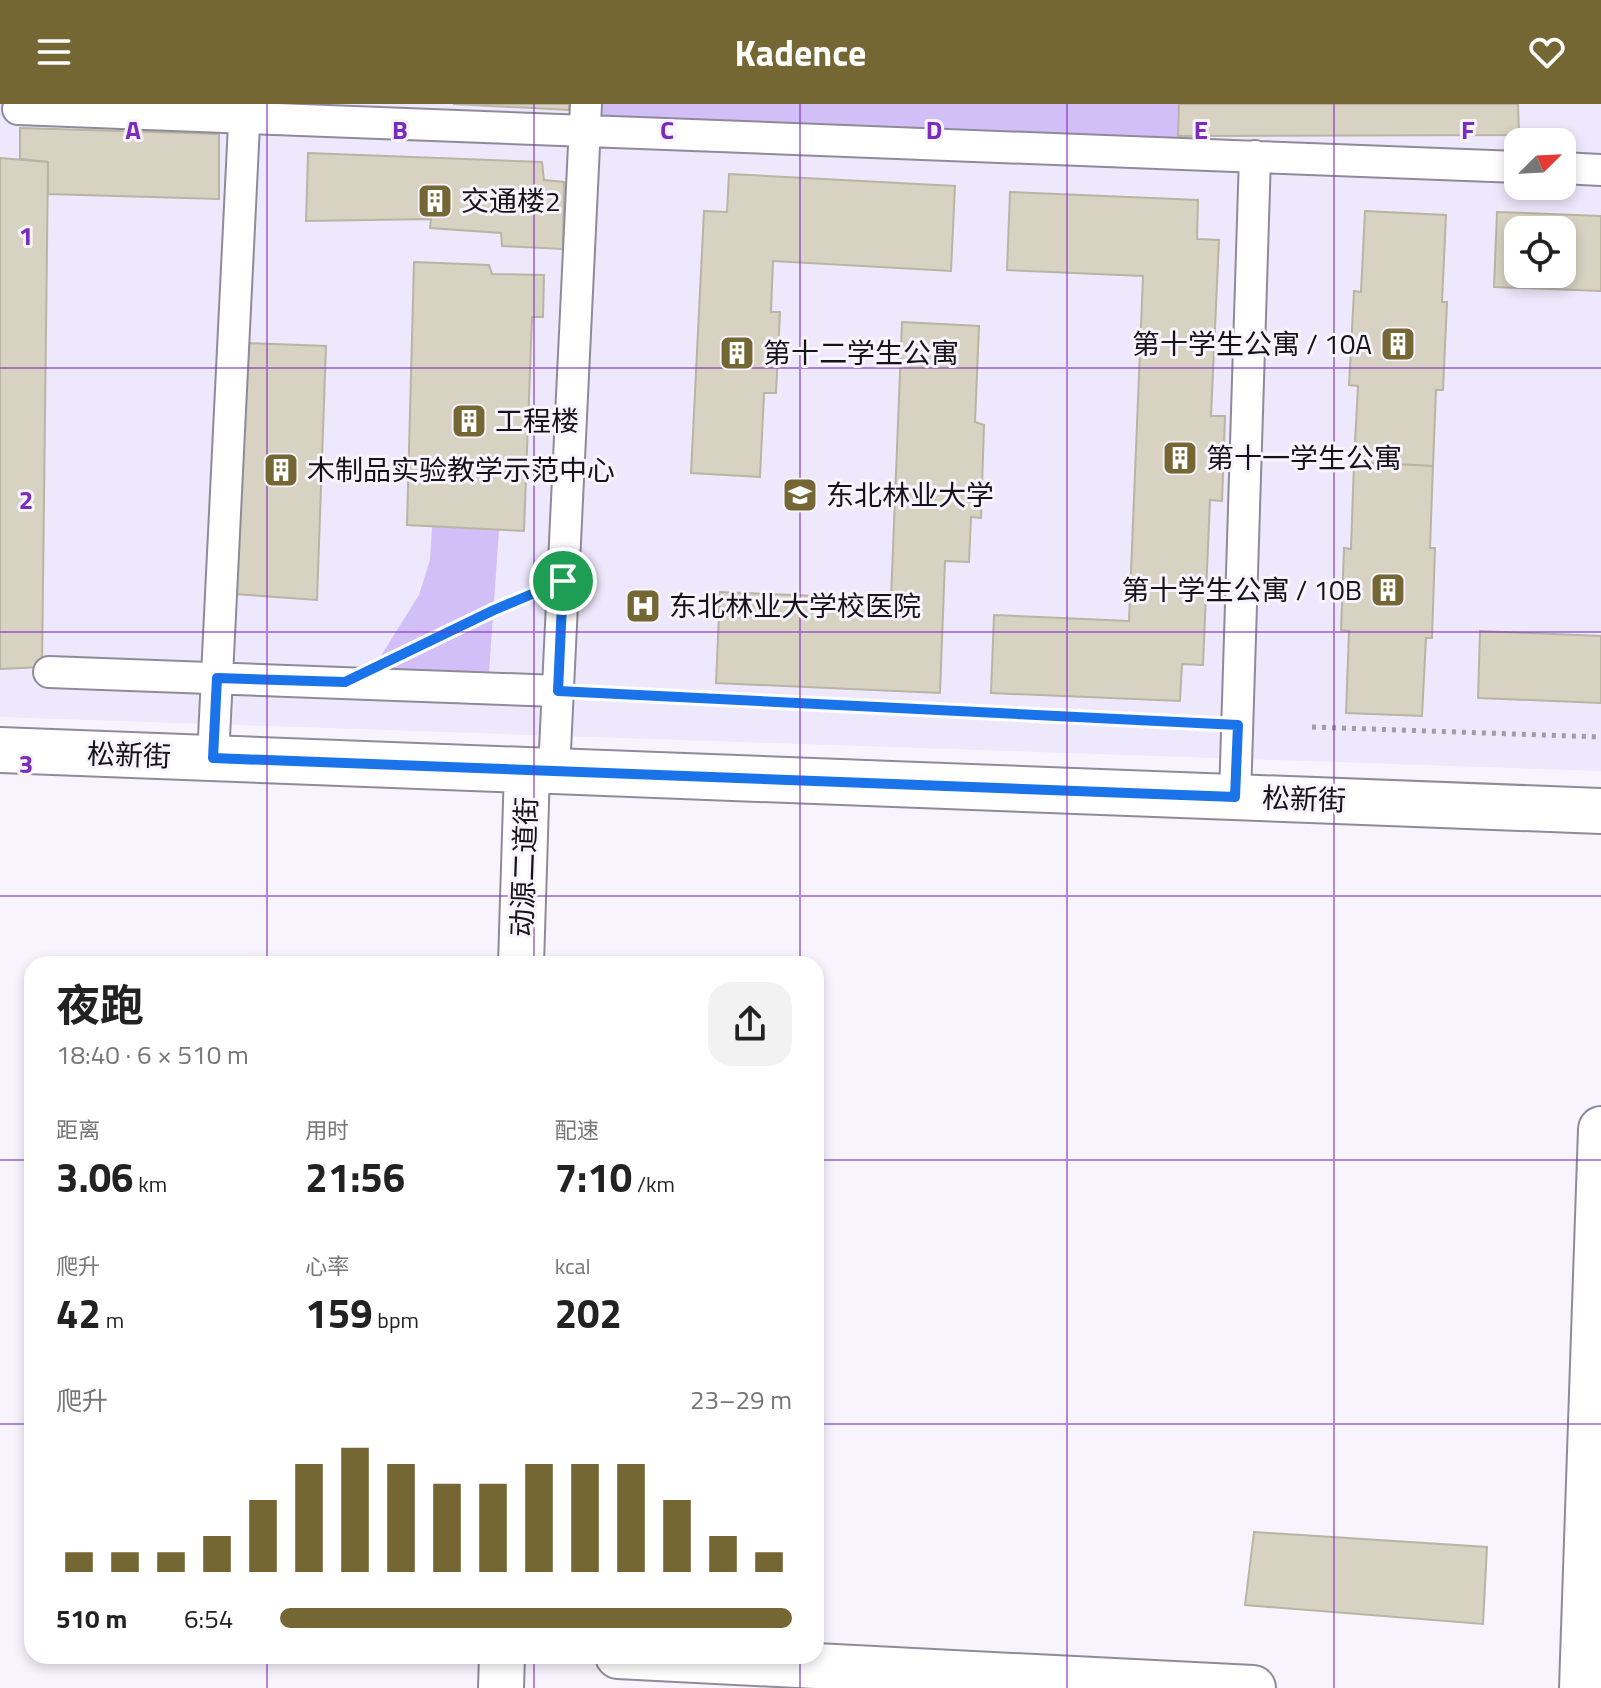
<!DOCTYPE html>
<html lang="zh">
<meta charset="utf-8">
<style>
:root{--surface:#fff;--page:#f2f2f2;--text:#222;--muted:#767676;--accent:#756734}
body{margin:0;font-family:"Titillium Web","Noto Sans SC",sans-serif;background:var(--page);color:var(--text);height:100vh;display:flex;flex-direction:column;font-size:30px;white-space:nowrap}
*{box-sizing:border-box;margin:0}
p{font-size:26px;color:var(--muted)}
.icon{flex:none;width:44px;height:44px;fill:none;stroke:currentColor;stroke-width:2;stroke-linecap:round;stroke-linejoin:round}
.map{position:relative;flex:1;overflow:hidden}
.details{position:absolute;left:24px;top:852px;width:800px;height:708px;display:flex;flex-direction:column;background:var(--surface);border-radius:24px;box-shadow:0 4px 12px #0003}
.details>*{flex:none}
.needle{width:52px;rotate:66deg}
.tools{position:absolute;left:1504px;top:24px;display:grid;gap:16px}
.tools a{display:grid;place-items:center;width:72px;height:72px;border-radius:16px;background:var(--surface);box-shadow:0 4px 12px #0003;font-size:40px}
.pin{position:absolute;display:grid;place-items:center;width:68px;height:68px;color:#fff;margin:-34px;border:4px solid #fff;border-radius:50%;box-shadow:0 2px 8px #0007}
.round{display:grid;place-items:center;flex:none;width:84px;height:84px;border-radius:24px;background:var(--page)}
.summary{display:flex;align-items:center;justify-content:space-between;height:136px;padding:0 32px}
h1{font-size:44px;font-weight:700;line-height:60px}
.stats{display:grid;grid-template-columns:repeat(3,1fr);gap:12px;height:136px;padding:8px 32px}
.stats div{display:grid;align-content:center}
.stats b{font-size:40px;font-weight:700}
.stats small{font-size:22px;font-weight:400}
.stats p{font-size:22px}
.chart{height:224px;padding:16px 32px}
.chart p{display:flex;justify-content:space-between}
.chart svg{width:100%;height:144px;margin-top:8px;stroke:var(--accent);stroke-width:6}
ul{padding:0 32px;list-style:none;font-size:26px}
li{display:grid;grid-template-columns:128px 96px 1fr;align-items:center;height:60px}
li i{height:20px;border-radius:10px;background:var(--accent)}
header{display:flex;justify-content:space-between;align-items:center;height:104px;padding:0 32px;background:var(--accent);color:#fff;font-size:36px;font-weight:700}
.map>svg:first-child{display:block}
.built{fill:#eee8fc;fill-rule:evenodd}
.green{fill:#d2bff7}
.building{fill:#d7d2c1;stroke:#b9b4a4;stroke-width:2;fill-rule:evenodd}
.lines{fill:none;stroke-linecap:round;stroke-linejoin:round}
.street-casing{stroke:#8f8a99;stroke-width:34}
.secondary-casing{stroke:#8f8a99;stroke-width:48}
.path{stroke:#9f9da5;stroke-width:5;stroke-dasharray:4 6;stroke-linecap:butt}
.street{stroke:#fff;stroke-width:30}
.secondary{stroke:#fff;stroke-width:44}
.route-casing{stroke:#fff;stroke-width:16}
.route{stroke:#1a73e8;stroke-width:10}
.grid{fill:none;stroke:#7b2cbf;stroke-width:2;stroke-opacity:0.55}
.labels{text-anchor:middle;stroke-width:6;stroke-linejoin:round;paint-order:stroke}
.poi-label{font-size:28px;fill:#151319;stroke:#f7f4fe;text-anchor:start}
.street-label{font-size:28px;fill:#151319;stroke:#f7f4fe}
.grid-label{font-size:26px;text-anchor:middle;font-weight:bold;fill:#7b2cbf;stroke:#f7f4fe;stroke-width:6;stroke-linejoin:round;paint-order:stroke}
</style>
<header><svg class="icon" aria-label="menu" viewBox="0 0 24 24"><path d="M4 6h16M4 12h16M4 18h16"/></svg>Kadence<svg class="icon" aria-label="heart" viewBox="0 0 24 24"><path d="M12 20l-8-8c-3-5 5-10 8-4 3-6 11-1 8 4z"/></svg></header>
<div class="map">
<svg width="1601" height="1584" viewBox="0 0 1601 1584">
<rect width="100%" height="100%" fill="#f7f4fe"/>
<path class="built" d="M 0,0 L 1601,0 L 1601,667 L 0,613 ZM 1518,38 L 1562,38 L 1562,82 L 1518,82 ZM 1518,126 L 1562,126 L 1562,170 L 1518,170 Z"/>
<path class="green" d="M 603,0 L 1179,0 L 1178,42 L 602,19 Z
M 432,423 L 499,426 L 489,568 L 372,566 L 419,491 L 430,456 Z"/>
<path class="building" d="M 453,0 L 569,0 L 569,6 Z
M 1179,0 L 1518,0 L 1519,31 L 1178,32 Z
M 20,24 L 219,30 L 219,95 L 48,90 L 48,58 L 20,55 Z
M 308,49 L 542,58 L 544,76 L 564,78 L 563,145 L 502,142 L 501,129 L 430,124 L 431,115 L 306,117 Z
M 0,54 L 48,58 L 42,563 L 0,565 Z
M 729,70 L 955,82 L 951,167 L 773,157 L 771,208 L 780,208 L 776,289 L 764,289 L 760,373 L 691,369 L 704,107 L 727,108 Z
M 1010,88 L 1198,96 L 1197,135 L 1219,136 L 1211,312 L 1225,312 L 1222,397 L 1210,396 L 1203,561 L 1182,560 L 1180,597 L 991,589 L 994,511 L 1129,517 L 1143,172 L 1007,166 Z
M 1365,107 L 1446,111 L 1442,198 L 1447,198 L 1443,286 L 1436,286 L 1433,362 L 1354,358 L 1358,282 L 1349,281 L 1354,187 L 1361,188 Z
M 1497,108 L 1601,112 L 1601,187 L 1494,183 ZM 1518,126 L 1562,126 L 1562,170 L 1518,170 Z
M 414,158 L 489,161 L 492,170 L 544,171 L 543,213 L 532,213 L 524,427 L 407,421 Z
M 902,218 L 979,222 L 975,318 L 984,321 L 981,414 L 971,413 L 969,458 L 945,457 L 940,589 L 716,579 L 720,488 L 891,495 Z
M 245,239 L 326,242 L 317,496 L 234,490 Z
M 1354,358 L 1433,362 L 1430,444 L 1435,444 L 1432,534 L 1426,534 L 1422,612 L 1346,609 L 1349,527 L 1341,526 L 1344,444 L 1351,445 Z
M 1480,527 L 1601,532 L 1601,599 L 1478,594 Z
M 1254,1428 L 1487,1443 L 1483,1520 L 1245,1501 Z"/>
<g class="lines">
<defs>
<path id="street" d="M 18,5 L 1518,63
M 1562,64 L 1601,66
M 49,568 L 558,587
M 213,654 L 245,0
M 554,667 L 586,0
M 1235,693 L 1255,52"/>
<path id="secondary" d="M 0,646 L 1601,707
M 521,860 L 527,666
M 618,1552 L 1253,1584
M 501,1584 L 502,1552
M 1582,1584 L 1601,1025"/>
</defs>
<use href="#street" class="street-casing"/>
<use href="#secondary" class="secondary-casing"/>
<path class="path" d="M 404,550 L 494,506 L 532,490
M 587,588 L 1209,620
M 1312,623 L 1601,633"/>
<use href="#street" class="street"/>
<use href="#secondary" class="secondary"/>
</g>
<g class="lines">
<defs>
<path id="route" d="M 563,477 L 558,587 L 1238,621 L 1235,693 L 213,654 L 217,574 L 345,578 L 494,506 Z"/>
</defs>
<use href="#route" class="route-casing"/>
<use href="#route" class="route"/>
</g>
<path class="grid" d="M 267,0 L 267,860M 534,0 L 534,860M 800,0 L 800,860M 1067,0 L 1067,1584M 1334,0 L 1334,1584M 0,264 L 1601,264M 0,528 L 1601,528M 0,792 L 1601,792M 0,1056 L 32,1056M 816,1056 L 1601,1056M 0,1320 L 32,1320M 816,1320 L 1601,1320M 267,1552 L 267,1584M 534,1552 L 534,1584M 800,1552 L 800,1584"/>
<defs>
<symbol id="building-square" viewBox="-11 -11 22 22"><rect x="-9" y="-9" width="18" height="18" rx="4" fill="#756734" stroke="#f7f4fe"/><path d="M-4-6H4V6H1V3H-1V6H-4ZM-2.5-4.3h1.7v1.8h-1.7ZM.8-4.3h1.7v1.8H.8ZM-2.5-1h1.7V.8h-1.7ZM.8-1h1.7V.8H.8Z" fill="#fff"/></symbol>
<symbol id="university-square" viewBox="-11 -11 22 22"><rect x="-9" y="-9" width="18" height="18" rx="4" fill="#756734" stroke="#f7f4fe"/><path d="M0-5L7-2L0 1L-7-2ZM-4 1L0 2.5L4 1V4Q0 6-4 4Z" fill="#fff"/></symbol>
<symbol id="hospital-square" viewBox="-11 -11 22 22"><rect x="-9" y="-9" width="18" height="18" rx="4" fill="#756734" stroke="#f7f4fe"/><path d="M-5-5h3v3.5h4V-5h3V5h-3V1.5h-4V5h-3Z" fill="#fff"/></symbol>
</defs>
<g fill-rule="evenodd">
<use href="#building-square" x="415" y="77" width="40" height="40"/>
<use href="#building-square" x="1378" y="220" width="40" height="40"/>
<use href="#building-square" x="717" y="229" width="40" height="40"/>
<use href="#building-square" x="449" y="297" width="40" height="40"/>
<use href="#building-square" x="1160" y="334" width="40" height="40"/>
<use href="#building-square" x="261" y="346" width="40" height="40"/>
<use href="#university-square" x="780" y="371" width="40" height="40"/>
<use href="#building-square" x="1368" y="466" width="40" height="40"/>
<use href="#hospital-square" x="623" y="482" width="40" height="40"/>
</g>
<g class="labels">
<g class="poi-label">
<text x="461" y="107">交通楼2</text>
<text x="1372" y="250" text-anchor="end">第十学生公寓 / 10A</text>
<text x="763" y="259">第十二学生公寓</text>
<text x="495" y="327">工程楼</text>
<text x="1206" y="364">第十一学生公寓</text>
<text x="307" y="376">木制品实验教学示范中心</text>
<text x="826" y="401">东北林业大学</text>
<text x="1362" y="496" text-anchor="end">第十学生公寓 / 10B</text>
<text x="669" y="512">东北林业大学校医院</text>
</g>
<g class="street-label">
<text transform="translate(129 651) rotate(2)" y="10">松新街</text>
<text transform="translate(1304 695) rotate(2)" y="10">松新街</text>
<text transform="translate(524 763) rotate(-88)" y="10">动源二道街</text>
</g>
</g>
<g class="grid-label">
<text x="133" y="35">A</text>
<text x="400" y="35">B</text>
<text x="667" y="35">C</text>
<text x="934" y="35">D</text>
<text x="1201" y="35">E</text>
<text x="1468" y="35">F</text>
<text x="26" y="141">1</text>
<text x="26" y="405">2</text>
<text x="26" y="669">3</text>
</g>
</svg>
<div class="tools">
<a><svg class="needle" viewBox="-14 -14 28 28"><path d="M0-13l5 13h-10z" fill="#e53935"/><path d="M0 13l5-13h-10z" fill="#767676"/></svg></a>
<a><svg class="icon" aria-label="locate" viewBox="0 0 24 24"><circle cx="12" cy="12" r="6"/><path d="M12 2v4M12 18v4M2 12h4M18 12h4"/></svg></a>
</div>
<div class="pin" style="left:563px;top:477px;background:#1e9e55"><svg class="icon" aria-label="arrive" viewBox="0 0 24 24"><path d="M6 21V4h12l-3 4 3 4H6"/></svg></div>
<section class="details">
<div class="summary"><div><h1>夜跑</h1><p>18:40 · 6 × 510 m</p></div><a class="round"><svg class="icon" aria-label="share" viewBox="0 0 24 24"><path d="M12 15V3M7 8l5-5 5 5M5 13v7h14v-7"/></svg></a></div>
<div class="stats">
<div><p>距离</p><b>3.06<small> km</small></b></div>
<div><p>用时</p><b>21:56</b></div>
<div><p>配速</p><b>7:10<small> /km</small></b></div>
</div>
<div class="stats">
<div><p>爬升</p><b>42<small> m</small></b></div>
<div><p>心率</p><b>159<small> bpm</small></b></div>
<div><p>kcal</p><b>202</b></div>
</div>
<div class="chart"><p><span>爬升</span>23–29 m</p>
<svg viewBox="0 0 160 44" preserveAspectRatio="none"><path d="M5 44V38M15 44V38M25 44V38M35 44V33M45 44V22M55 44V11M65 44V6M75 44V11M85 44V17M95 44V17M105 44V11M115 44V11M125 44V11M135 44V22M145 44V33M155 44V38"/></svg>
</div>
<ul>
<li><b>510 m</b>6:54<i style="width:100%"></i></li>
</ul>
</section>
</div>
